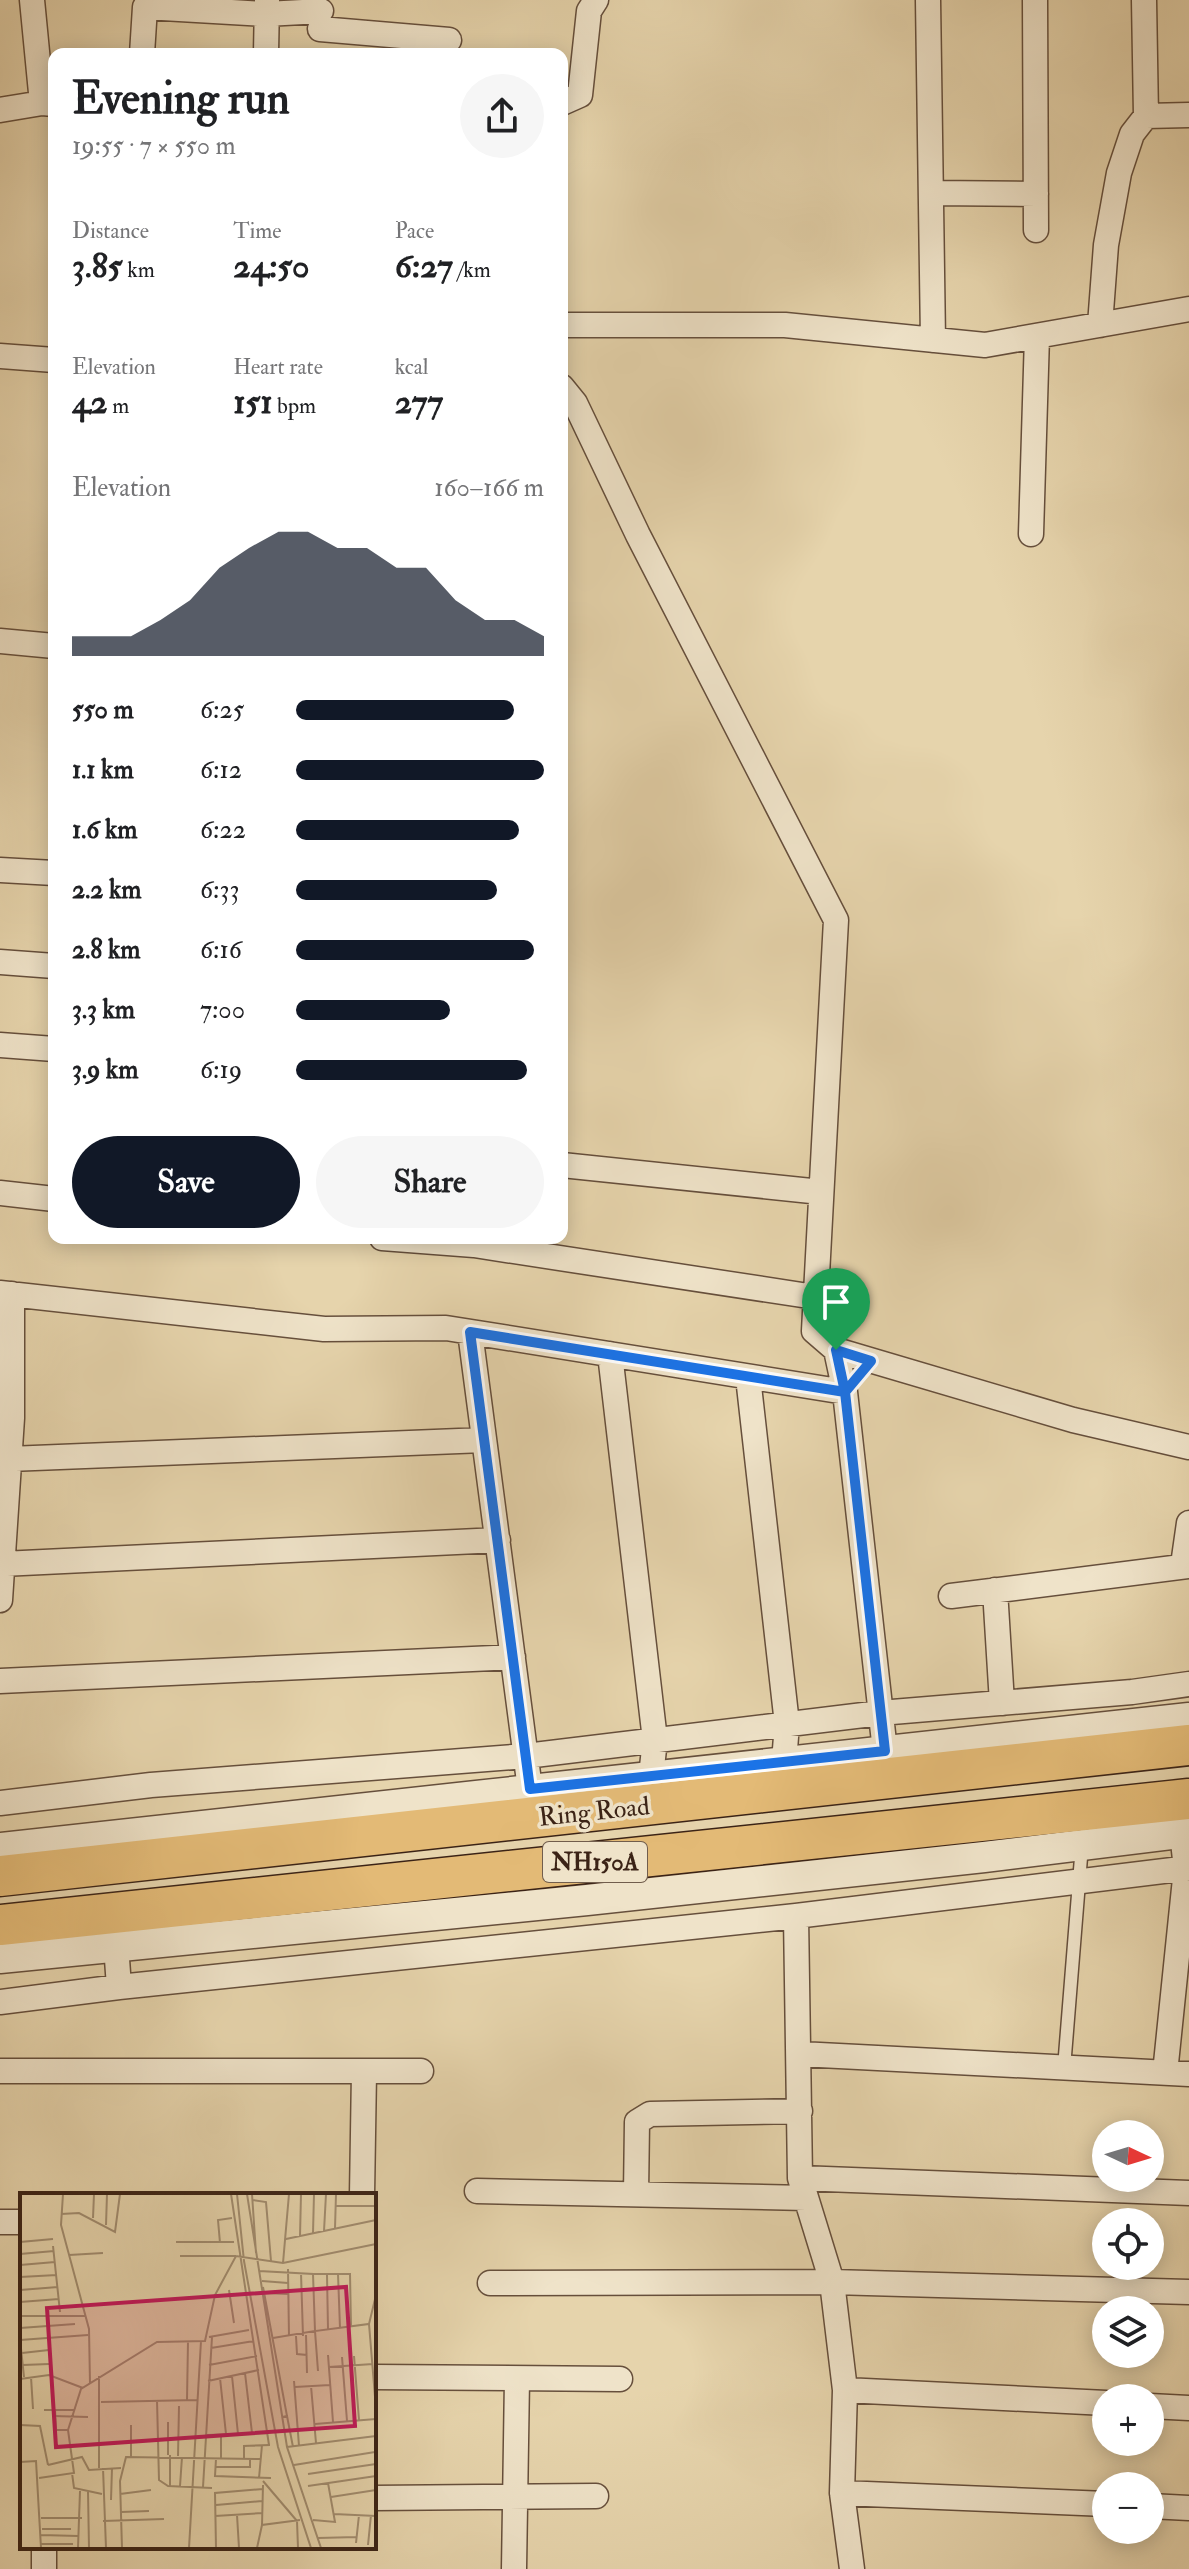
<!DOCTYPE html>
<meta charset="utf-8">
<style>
:root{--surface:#fff;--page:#f6f6f6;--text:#202124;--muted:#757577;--accent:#111827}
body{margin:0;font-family:"IM FELL Double Pica",serif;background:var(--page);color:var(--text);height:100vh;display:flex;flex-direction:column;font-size:30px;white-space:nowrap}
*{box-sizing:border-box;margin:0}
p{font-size:26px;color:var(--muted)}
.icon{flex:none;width:44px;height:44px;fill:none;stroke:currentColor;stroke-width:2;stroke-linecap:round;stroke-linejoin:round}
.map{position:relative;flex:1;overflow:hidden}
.details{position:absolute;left:48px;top:48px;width:520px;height:1196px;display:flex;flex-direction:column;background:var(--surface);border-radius:16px;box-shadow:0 4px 20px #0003}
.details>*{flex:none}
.needle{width:52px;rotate:94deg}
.controls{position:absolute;left:1092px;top:2120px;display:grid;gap:16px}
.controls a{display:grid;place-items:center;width:72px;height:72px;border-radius:50%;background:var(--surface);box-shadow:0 4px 20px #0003;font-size:40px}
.pin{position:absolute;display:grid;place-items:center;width:68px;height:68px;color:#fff;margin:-82px -34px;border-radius:50% 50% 50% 0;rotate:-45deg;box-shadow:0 0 8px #0007}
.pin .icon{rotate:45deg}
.round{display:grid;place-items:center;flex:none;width:84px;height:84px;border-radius:42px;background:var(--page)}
.headline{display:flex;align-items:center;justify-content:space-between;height:136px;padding:0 24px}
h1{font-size:44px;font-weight:700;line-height:60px}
.metrics{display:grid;grid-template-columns:repeat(3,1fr);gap:12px;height:136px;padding:8px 24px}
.metrics div{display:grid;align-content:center}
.metrics b{font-size:34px;font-weight:700}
.metrics small{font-size:22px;font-weight:400}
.metrics p{font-size:22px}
.chart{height:224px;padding:16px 24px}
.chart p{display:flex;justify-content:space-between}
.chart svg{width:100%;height:144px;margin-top:8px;fill:var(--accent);opacity:.7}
.primary-button{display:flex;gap:16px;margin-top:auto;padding:16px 24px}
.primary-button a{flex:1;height:92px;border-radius:48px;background:var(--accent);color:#fff;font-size:32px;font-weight:700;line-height:92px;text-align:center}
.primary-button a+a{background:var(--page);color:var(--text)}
ul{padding:0 24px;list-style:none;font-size:26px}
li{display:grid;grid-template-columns:128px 96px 1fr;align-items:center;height:60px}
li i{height:20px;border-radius:10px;background:var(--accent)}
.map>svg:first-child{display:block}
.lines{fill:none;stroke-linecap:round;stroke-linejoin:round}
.service-casing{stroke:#664f3c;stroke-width:15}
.minor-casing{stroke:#664f3c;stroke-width:27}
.tertiary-casing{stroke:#664f3c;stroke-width:33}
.trunk-casing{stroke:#3b2316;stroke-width:43}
.service{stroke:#efe3c9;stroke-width:12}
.minor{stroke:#efe3c9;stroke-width:24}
.tertiary{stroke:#efe3c9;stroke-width:30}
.trunk{stroke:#e3ba76;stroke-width:40}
.route-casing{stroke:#fff;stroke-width:16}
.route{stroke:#1a73e8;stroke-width:10}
.labels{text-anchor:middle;stroke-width:7;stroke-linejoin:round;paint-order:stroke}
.shield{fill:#efe3c9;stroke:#715d4c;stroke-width:2}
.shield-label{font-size:24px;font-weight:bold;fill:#3b2316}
.street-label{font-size:26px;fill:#3b2316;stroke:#efe3c9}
.inset-road{fill:none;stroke:#a28d70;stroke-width:2}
.view{fill:#c2185b;fill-opacity:0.15;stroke:#c2185b;stroke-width:4}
.inset-edge{fill:none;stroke:#3b2316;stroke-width:4}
</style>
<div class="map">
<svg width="1189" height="2569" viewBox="0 0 1189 2569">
<rect width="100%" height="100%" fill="#e6d4ac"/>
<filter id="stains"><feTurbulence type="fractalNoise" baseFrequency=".0025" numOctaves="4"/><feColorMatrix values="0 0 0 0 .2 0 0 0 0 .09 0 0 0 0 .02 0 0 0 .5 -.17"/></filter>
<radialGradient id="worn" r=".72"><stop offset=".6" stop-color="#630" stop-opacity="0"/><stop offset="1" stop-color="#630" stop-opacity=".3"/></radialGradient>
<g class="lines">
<defs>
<path id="service" d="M 1064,2068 L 1082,1845"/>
<path id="minor" d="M 32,0 L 42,103
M 928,0 L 933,340
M 1035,0 L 1036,230
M 320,29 L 449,40
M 142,54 L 145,7 L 266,14 L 321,11
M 266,54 L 267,0
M 562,103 L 580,95 L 589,11 L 596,0
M 0,110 L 42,103 L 54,104
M 1146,116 L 1189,115
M 931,193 L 1036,194
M 562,325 L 785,325 L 985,345 L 1189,309
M 1100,325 L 1106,245 L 1119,173 L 1132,134 L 1146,116 L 1144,0
M 0,356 L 54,360
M 562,387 L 575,403 L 638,535 L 836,920 L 814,1331 L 836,1350 L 1073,1420 L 1189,1447
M 1031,534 L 1037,336
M 0,641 L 54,646
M 0,870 L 54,873
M 0,962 L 54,966
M 0,1045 L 54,1049
M 562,1165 L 821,1192
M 0,1193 L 54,1199
M 382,1238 L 474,1245 L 815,1297
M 0,1293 L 324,1329 L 446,1328 L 845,1392
M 470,1332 L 530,1789
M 836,1350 L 845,1392 L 885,1751
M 610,1354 L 655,1740 L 651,1776
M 748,1377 L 787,1724 L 784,1762
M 9,1459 L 484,1440
M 2,1564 L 498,1540
M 1183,1565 L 1189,1523
M 995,1590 L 1002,1703
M 951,1596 L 1189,1566
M 0,1600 L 12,1418 L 12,1294
M 0,1681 L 513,1657
M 0,1803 L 151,1785 L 526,1756 L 880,1713 L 1132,1692 L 1189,1684
M 796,1916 L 800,2178 L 832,2282 L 1189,2292
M 116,1945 L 119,1987 L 796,1916 L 1189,1868
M 0,2002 L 119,1987
M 800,2054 L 1189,2074
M 0,2071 L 421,2071
M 1165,2073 L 1186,1869 L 1182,1832
M 800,2178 L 1189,2193
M 477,2191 L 806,2198
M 636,2194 L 637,2122 L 650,2114 L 800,2111
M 362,2195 L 364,2072
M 0,2222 L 22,2222
M 490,2283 L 832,2282 L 845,2390 L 842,2493 L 852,2569
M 374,2377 L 620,2379
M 845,2390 L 1106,2403
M 1150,2406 L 1189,2408
M 842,2493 L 1106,2504
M 374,2498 L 596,2496
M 1150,2506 L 1189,2508
M 44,2569 L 44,2547
M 514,2569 L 517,2379"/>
<path id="tertiary" d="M 0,1848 L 1189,1718
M 0,1958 L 587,1900 L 984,1857 L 1189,1832"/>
<path id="trunk" d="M 0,1876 L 1189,1745
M 0,1925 L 1189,1799"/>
</defs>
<use href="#service" class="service-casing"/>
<use href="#minor" class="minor-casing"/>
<use href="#tertiary" class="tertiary-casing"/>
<use href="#trunk" class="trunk-casing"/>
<use href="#service" class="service"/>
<use href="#minor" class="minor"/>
<use href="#tertiary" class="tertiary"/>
<use href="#trunk" class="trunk"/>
</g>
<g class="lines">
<defs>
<path id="route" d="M 836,1350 L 845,1392 L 470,1332 L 530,1789 L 885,1751 L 845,1392 L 871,1361 L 836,1350"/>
</defs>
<use href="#route" class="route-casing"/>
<use href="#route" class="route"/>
</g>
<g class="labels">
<rect class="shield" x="543" y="1842" width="104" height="40" rx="6"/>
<g class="shield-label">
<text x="595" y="1870">NH150A</text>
</g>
<g class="street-label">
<text transform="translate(594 1811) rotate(-6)" y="9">Ring Road</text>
</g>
</g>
<g transform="translate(20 2193)">
<rect width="356" height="356" fill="#e6d4ac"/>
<path class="inset-road" d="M 43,1 L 41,32 L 69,136 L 70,191M 211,1 L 249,252M 217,1 L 224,68 L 258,254 L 291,355M 227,1 L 267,254 L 301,355M 232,1 L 236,60M 233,7 L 246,9 L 251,68M 315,13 L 356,13M 41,21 L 59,20 L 95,39 L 100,1M 73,25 L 74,1M 86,32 L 87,1M 315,35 L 316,1M 304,38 L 306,1M 293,40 L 294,1M 280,43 L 281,1M 266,46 L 356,27M 0,49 L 33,46M 156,49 L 214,49M 200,50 L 198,27 L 212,25M 33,53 L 40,119M 0,61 L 34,58M 49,62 L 83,60M 160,63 L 216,63M 263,70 L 269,1M 0,72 L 35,69M 268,76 L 269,144M 239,78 L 293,81 L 295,138 L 253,145M 281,80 L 283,143M 293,81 L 330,81 L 331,133M 318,81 L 320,135M 307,82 L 308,136M 0,84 L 37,82M 242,88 L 268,90M 243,94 L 267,223 L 262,224M 0,97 L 38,94M 209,97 L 214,130M 244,100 L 268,101M 0,109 L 39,106M 0,123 L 65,123M 349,131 L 356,102M 0,135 L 55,131M 286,142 L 287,180M 276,143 L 277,161 L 287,162M 189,144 L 229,137M 0,146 L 4,184M 0,147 L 68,142M 191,155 L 234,148M 2,160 L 29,157M 308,162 L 313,229M 334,163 L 339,227M 322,164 L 327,228M 3,172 L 29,171M 189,172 L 237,163M 309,174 L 353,171M 298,178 L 295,138 L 349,131 L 356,216M 225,180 L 232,240M 79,183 L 79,275M 212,183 L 218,241M 11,184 L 13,216M 200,185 L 206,241M 0,186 L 29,182 L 63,195M 188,188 L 239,177M 274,188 L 279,253M 291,193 L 296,250M 275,194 L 310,192M 137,207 L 139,287 L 148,293 L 192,295M 167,207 L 168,148M 81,209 L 177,207M 35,216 L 36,237 L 49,237M 24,217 L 54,217M 33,223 L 68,224M 267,223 L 273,254M 148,229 L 148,262M 295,231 L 356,226M 0,232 L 20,233 L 28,272M 201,241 L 201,266M 187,242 L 247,240M 267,254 L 356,243M 158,263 L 159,213M 111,264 L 111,232M 196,266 L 195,283 L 251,285M 224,266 L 224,253 L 250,252M 0,269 L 16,268 L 21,355M 28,272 L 62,264 L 69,277 L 101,275M 274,272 L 355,259M 195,274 L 230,274 L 230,266M 83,275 L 86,355M 52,280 L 54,295 L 82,301M 288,281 L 356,271M 19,285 L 54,280 L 48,237 L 61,196 L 137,149 L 185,148 L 195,102 L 216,63 L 263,70 L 356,51M 239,285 L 242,252M 243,288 L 277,328 L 278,355M 150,293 L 150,262M 160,293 L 162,264M 288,293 L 356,283M 183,294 L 192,144M 68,299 L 69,355M 100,301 L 131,297M 311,304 L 356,297M 91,307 L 92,275M 196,312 L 242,308M 101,319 L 129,318M 314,321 L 356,323M 217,322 L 219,355M 195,323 L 242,320M 21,325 L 62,325M 293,327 L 315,329 L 308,290M 83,328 L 144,326M 242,332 L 243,292M 22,336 L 51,336M 21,342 L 58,343M 298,345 L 337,344M 336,350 L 339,322M 21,351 L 53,351M 348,352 L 351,322M 58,355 L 60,298M 102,355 L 100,288 L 106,264 L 241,266M 169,355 L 181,148M 196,355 L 195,300 L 243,296M 237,355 L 242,332 L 280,327"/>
<path class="view" d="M 326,94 L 335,233 L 36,254 L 27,115 Z"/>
<rect width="356" height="356" class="inset-edge"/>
</g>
<rect width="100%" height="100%" filter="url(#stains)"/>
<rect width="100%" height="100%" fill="url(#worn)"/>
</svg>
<div class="controls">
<a><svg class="needle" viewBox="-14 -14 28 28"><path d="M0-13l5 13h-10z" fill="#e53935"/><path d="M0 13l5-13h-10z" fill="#757577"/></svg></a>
<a><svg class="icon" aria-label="locate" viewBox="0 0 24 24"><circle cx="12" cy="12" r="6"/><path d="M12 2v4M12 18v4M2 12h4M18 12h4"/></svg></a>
<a><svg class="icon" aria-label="layers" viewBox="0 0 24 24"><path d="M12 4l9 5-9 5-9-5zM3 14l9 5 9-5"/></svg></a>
<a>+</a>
<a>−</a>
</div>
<div class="pin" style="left:836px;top:1350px;background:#1e9e55"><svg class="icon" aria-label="arrive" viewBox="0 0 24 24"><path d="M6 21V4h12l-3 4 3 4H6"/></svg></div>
<section class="details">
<div class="headline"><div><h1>Evening run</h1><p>19:55 · 7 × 550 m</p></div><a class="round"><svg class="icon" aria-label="share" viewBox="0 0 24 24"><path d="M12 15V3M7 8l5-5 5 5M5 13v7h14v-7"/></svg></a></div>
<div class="metrics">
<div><p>Distance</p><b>3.85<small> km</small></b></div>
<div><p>Time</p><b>24:50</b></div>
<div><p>Pace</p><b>6:27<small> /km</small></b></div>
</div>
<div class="metrics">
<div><p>Elevation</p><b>42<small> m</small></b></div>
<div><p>Heart rate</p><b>151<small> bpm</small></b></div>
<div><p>kcal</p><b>277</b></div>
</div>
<div class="chart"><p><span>Elevation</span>160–166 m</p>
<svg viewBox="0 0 160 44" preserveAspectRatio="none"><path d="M0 44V38L10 38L20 38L30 33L40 27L50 17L60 11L70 6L80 6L90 11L100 11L110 17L120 17L130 27L140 33L150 33L160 38V44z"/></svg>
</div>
<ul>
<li><b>550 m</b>6:25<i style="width:88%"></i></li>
<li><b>1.1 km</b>6:12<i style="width:100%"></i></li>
<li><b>1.6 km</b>6:22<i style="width:90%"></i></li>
<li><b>2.2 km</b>6:33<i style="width:81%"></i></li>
<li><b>2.8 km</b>6:16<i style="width:96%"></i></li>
<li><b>3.3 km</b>7:00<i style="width:62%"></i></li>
<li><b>3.9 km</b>6:19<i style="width:93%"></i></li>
</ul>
<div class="primary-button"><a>Save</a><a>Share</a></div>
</section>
</div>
